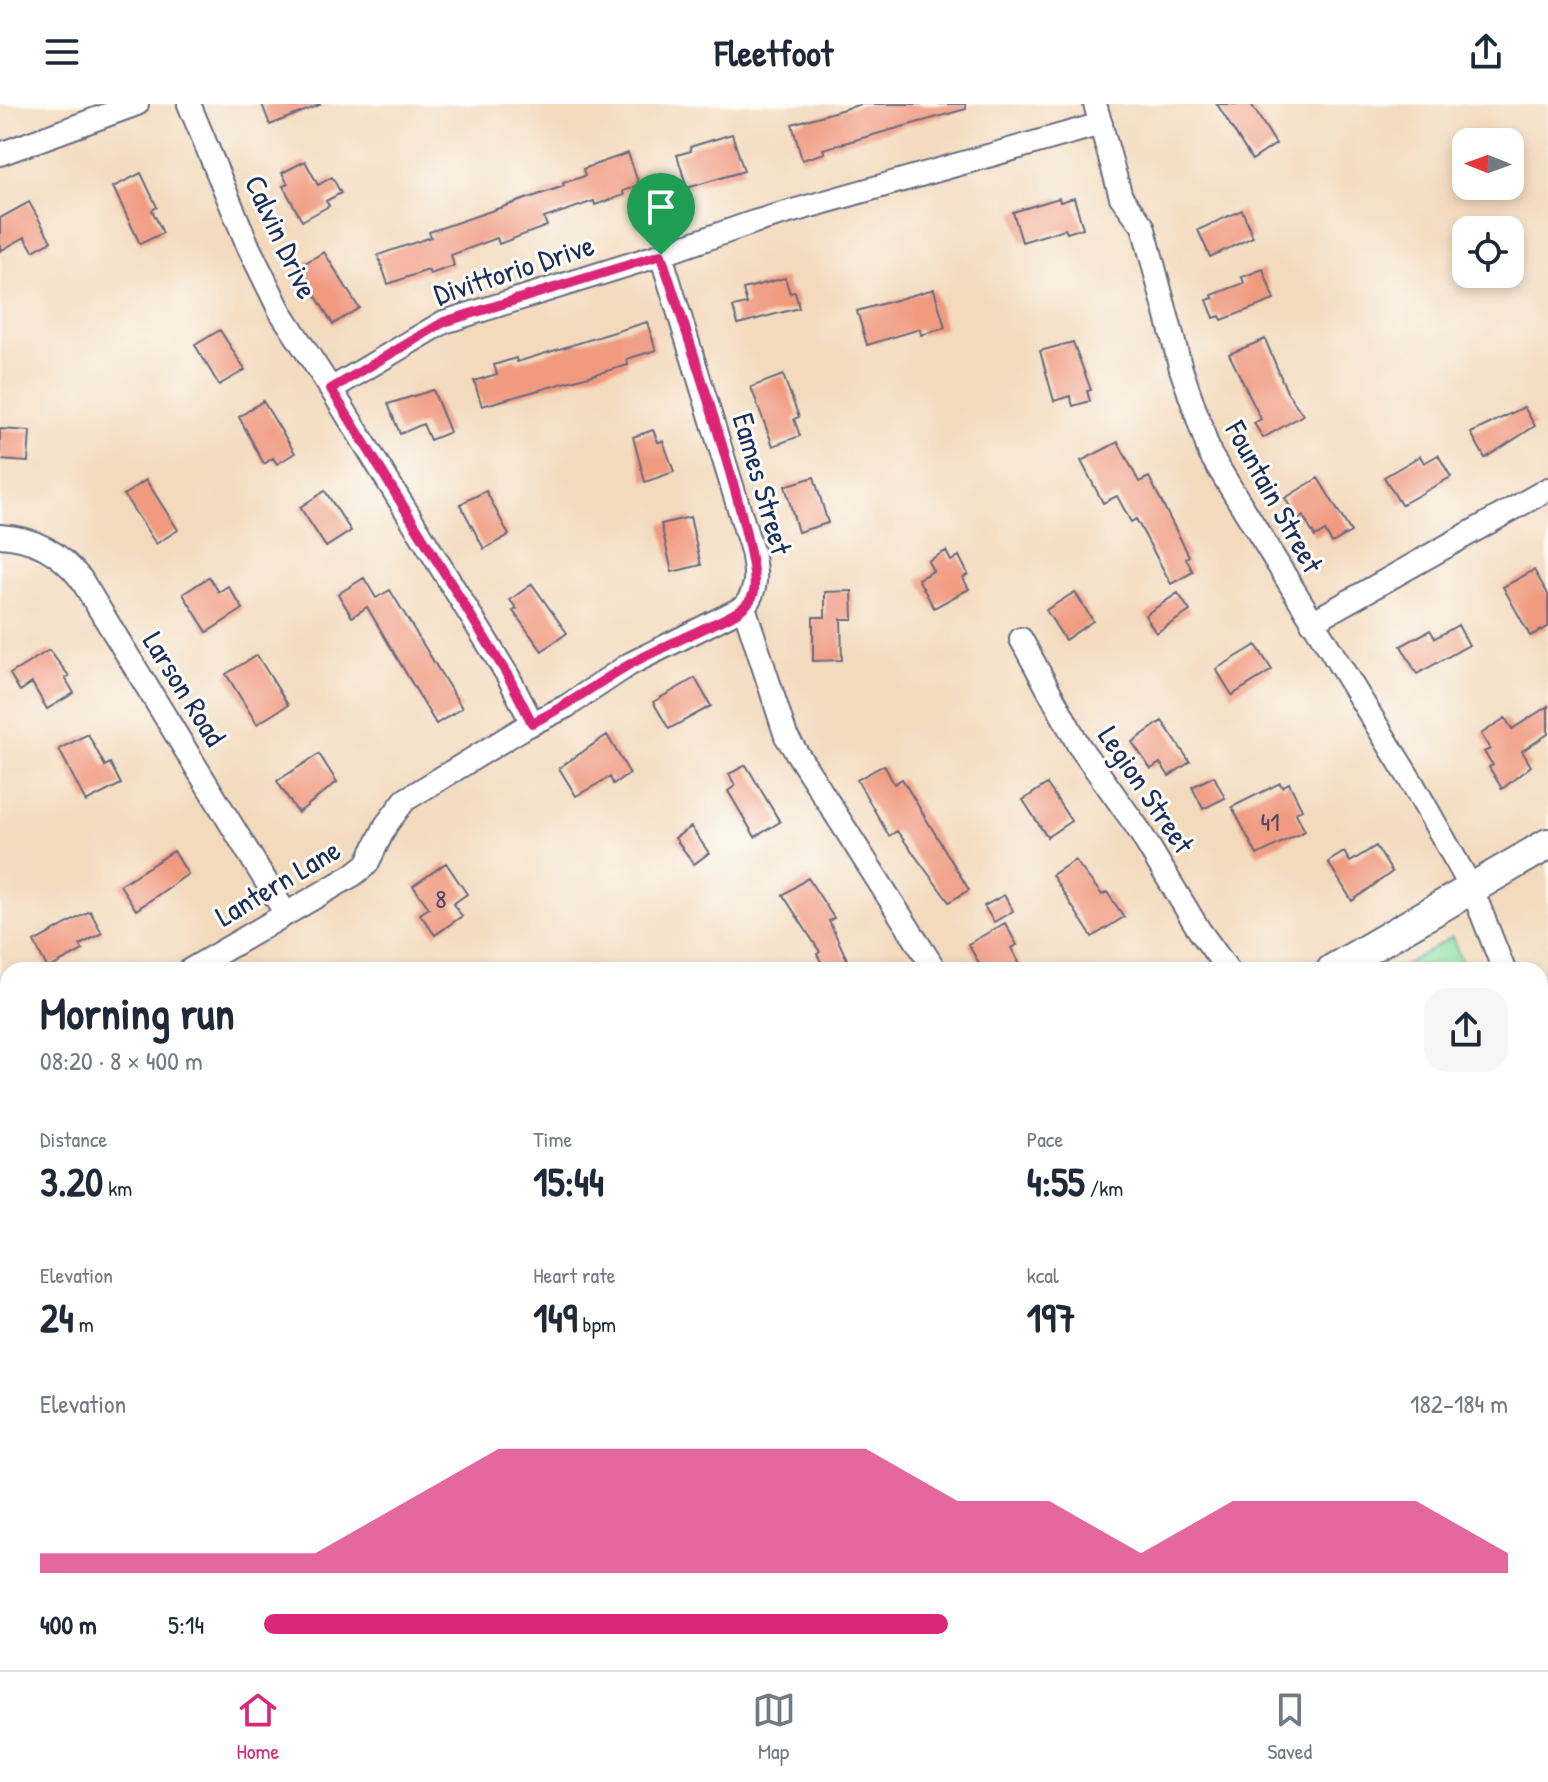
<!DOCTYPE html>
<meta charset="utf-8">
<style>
:root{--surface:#fff;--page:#f6f6f7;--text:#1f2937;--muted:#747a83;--line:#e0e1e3;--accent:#db2777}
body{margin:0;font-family:"Patrick Hand",sans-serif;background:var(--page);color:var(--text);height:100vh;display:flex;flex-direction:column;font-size:30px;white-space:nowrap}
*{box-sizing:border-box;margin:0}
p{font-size:26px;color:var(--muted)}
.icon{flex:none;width:44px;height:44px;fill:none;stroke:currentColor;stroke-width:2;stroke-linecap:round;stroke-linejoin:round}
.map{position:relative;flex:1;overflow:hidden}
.panel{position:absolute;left:0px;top:858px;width:1548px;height:708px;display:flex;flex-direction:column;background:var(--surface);border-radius:24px 24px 0 0;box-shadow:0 4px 12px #0003}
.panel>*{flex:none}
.needle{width:52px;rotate:271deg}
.fabs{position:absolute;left:1452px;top:24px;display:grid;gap:16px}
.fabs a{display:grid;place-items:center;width:72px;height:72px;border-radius:16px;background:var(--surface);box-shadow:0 4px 12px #0003;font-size:40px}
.pin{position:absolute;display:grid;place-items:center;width:68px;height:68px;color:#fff;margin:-82px -34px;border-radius:50% 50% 50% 0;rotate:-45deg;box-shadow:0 0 8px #0007}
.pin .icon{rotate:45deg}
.round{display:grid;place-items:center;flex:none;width:84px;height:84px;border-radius:24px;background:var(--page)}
.head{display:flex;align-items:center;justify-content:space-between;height:136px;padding:0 40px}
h1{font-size:44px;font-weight:800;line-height:60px}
.metrics{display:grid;grid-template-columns:repeat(3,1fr);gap:12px;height:136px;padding:8px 40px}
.metrics div{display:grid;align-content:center}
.metrics b{font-size:40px;font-weight:800}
.metrics small{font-size:22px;font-weight:400}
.metrics p{font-size:22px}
.chart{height:224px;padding:16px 40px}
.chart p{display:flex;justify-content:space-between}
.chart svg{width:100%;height:144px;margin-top:8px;fill:var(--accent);opacity:.7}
ul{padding:0 40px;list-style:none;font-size:26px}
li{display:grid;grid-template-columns:128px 96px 1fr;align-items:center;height:60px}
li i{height:20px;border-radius:10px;background:var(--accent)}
header{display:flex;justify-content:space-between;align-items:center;height:104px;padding:0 40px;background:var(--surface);font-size:36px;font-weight:800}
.menu{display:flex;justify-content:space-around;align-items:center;height:112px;border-top:2px solid var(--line);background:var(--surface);font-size:22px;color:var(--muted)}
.menu a{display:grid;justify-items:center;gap:4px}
.menu .active{color:var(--accent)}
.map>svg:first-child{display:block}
.green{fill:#83dda3;stroke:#4f8680;stroke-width:2}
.building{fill:#f09a80}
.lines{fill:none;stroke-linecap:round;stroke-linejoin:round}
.minor-casing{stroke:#676b7f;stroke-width:26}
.major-casing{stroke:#676b7f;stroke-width:34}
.minor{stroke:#fff;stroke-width:22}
.major{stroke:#fff;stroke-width:30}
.route-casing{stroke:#fff;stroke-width:16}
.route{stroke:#db2777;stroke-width:10}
.labels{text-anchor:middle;stroke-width:6;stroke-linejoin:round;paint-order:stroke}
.number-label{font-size:26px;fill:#504a66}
.street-label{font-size:30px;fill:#1b2f5e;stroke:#fdfcf7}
</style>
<header><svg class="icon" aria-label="menu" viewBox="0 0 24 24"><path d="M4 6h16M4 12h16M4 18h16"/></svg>Fleetfoot<svg class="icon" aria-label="share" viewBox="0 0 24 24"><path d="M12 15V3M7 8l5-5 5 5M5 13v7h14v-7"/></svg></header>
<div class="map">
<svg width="1548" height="1566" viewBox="0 0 1548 1566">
<rect width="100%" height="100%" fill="#fdfcf7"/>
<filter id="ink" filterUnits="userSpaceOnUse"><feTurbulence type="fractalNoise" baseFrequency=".0125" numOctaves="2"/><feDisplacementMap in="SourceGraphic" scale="16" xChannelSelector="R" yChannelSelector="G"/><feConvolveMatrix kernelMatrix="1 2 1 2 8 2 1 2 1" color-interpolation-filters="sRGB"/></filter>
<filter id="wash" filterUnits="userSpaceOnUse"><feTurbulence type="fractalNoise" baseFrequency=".006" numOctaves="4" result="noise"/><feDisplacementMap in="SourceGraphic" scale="32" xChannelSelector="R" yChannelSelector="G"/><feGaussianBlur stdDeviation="1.8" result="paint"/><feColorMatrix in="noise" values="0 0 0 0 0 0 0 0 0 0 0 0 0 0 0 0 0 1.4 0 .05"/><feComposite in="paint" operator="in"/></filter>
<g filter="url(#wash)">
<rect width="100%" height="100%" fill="#f3dabd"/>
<path class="green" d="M 1452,833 L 1465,866 L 1396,866 Z"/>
<g id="blocks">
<path class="building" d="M 262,0 L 319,0 L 320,1 L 270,21 Z
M 862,0 L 965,0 L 966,5 L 823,45 L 825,49 L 802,56 L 792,20 Z
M 1217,0 L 1251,0 L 1276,40 L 1252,56 Z
M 732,30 L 744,67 L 687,84 L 677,51 L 691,47 L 690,43 Z
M 628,49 L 639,81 L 623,87 L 624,91 L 595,101 L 594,97 L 544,114 L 547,122 L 499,140 L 497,134 L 451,151 L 454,162 L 430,170 L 428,166 L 388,180 L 378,151 L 431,133 L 429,128 L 564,82 L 563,79 L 585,72 L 583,65 Z
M 305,57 L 318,81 L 332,73 L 341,89 L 326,97 L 329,102 L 302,117 L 283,82 L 288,80 L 282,69 Z
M 141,69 L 157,103 L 152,106 L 163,129 L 140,140 L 113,83 Z
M 1059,94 L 1060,98 L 1074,94 L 1083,124 L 1067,129 L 1065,125 L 1022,138 L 1013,108 Z
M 29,98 L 51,137 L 33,147 L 25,133 L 0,147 L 0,114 Z
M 1242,106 L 1253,133 L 1210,153 L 1198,126 Z
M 324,148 L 359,204 L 333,220 L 298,163 Z
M 1263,165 L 1274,196 L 1222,216 L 1220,212 L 1214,214 L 1207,196 L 1213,194 L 1212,191 L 1244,179 L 1242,173 Z
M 785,174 L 790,189 L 795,188 L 799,204 L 738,220 L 733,203 L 747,200 L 743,185 Z
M 934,185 L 945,224 L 921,231 L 920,225 L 867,241 L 857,207 Z
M 647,218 L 656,246 L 627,255 L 628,261 L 482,302 L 474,277 L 497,270 L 494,261 L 516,254 L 517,258 Z
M 220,226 L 245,266 L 219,281 L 195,241 Z
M 1265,235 L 1287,288 L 1303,311 L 1263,334 L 1254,319 L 1261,315 L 1229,250 Z
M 1073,238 L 1091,286 L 1087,287 L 1090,297 L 1073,302 L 1070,292 L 1054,297 L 1040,247 Z
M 783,271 L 799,313 L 794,315 L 800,332 L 773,342 L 751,283 Z
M 433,286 L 450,328 L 430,336 L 423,320 L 400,330 L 388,300 Z
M 263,297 L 295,349 L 277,360 L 273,354 L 264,360 L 239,313 Z
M 1524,303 L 1535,322 L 1485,354 L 1471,329 Z
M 0,325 L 30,327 L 28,358 L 0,356 Z
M 653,326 L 658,338 L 663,337 L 674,368 L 645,378 L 633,333 Z
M 1118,338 L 1139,378 L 1149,373 L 1189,452 L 1186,454 L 1193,468 L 1171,480 L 1136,415 L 1131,418 L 1117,392 L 1103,399 L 1081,357 Z
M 1438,351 L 1451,373 L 1401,401 L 1384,373 L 1420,352 L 1424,359 Z
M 814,373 L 828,419 L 798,428 L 785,382 Z
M 1318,374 L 1351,428 L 1332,439 L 1325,427 L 1315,433 L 1303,412 L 1298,416 L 1285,394 Z
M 146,376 L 178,426 L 156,440 L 124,391 Z
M 325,387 L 351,427 L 326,443 L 300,403 Z
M 486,387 L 509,431 L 484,445 L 460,400 Z
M 690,413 L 701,461 L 672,468 L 661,420 Z
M 946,447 L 951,457 L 959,452 L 968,470 L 963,474 L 969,485 L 934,504 L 918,475 L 933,467 L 928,457 Z
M 1534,466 L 1548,490 L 1548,523 L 1530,532 L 1503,483 Z
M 209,473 L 219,488 L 228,482 L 243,505 L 207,528 L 183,490 Z
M 364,474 L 376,494 L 390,486 L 462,604 L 436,620 L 367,503 L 352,513 L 338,490 Z
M 532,480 L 567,529 L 542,547 L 513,507 L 517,505 L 510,496 Z
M 852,487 L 853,515 L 841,515 L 842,556 L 813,557 L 813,513 L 825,513 L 825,488 Z
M 1075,488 L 1093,517 L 1065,536 L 1046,506 Z
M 1178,489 L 1190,507 L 1156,529 L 1145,511 Z
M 1458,521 L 1469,541 L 1417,570 L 1401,542 L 1430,526 L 1435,534 Z
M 1256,541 L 1272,566 L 1232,591 L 1216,565 Z
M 49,546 L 69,572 L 65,574 L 74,589 L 47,605 L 32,579 L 20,587 L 10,570 Z
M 257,551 L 288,601 L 257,620 L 226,570 Z
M 695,574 L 711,602 L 669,625 L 653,598 Z
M 1548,602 L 1548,630 L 1522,647 L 1531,662 L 1502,685 L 1489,663 L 1493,661 L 1484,648 L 1490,645 L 1481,630 L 1505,614 L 1512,625 Z
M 1162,617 L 1190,658 L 1169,672 L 1160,659 L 1151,665 L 1132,638 Z
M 88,630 L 105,662 L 110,659 L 121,680 L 86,698 L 59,645 Z
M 607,631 L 630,670 L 613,680 L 610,673 L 576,692 L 559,664 Z
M 319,650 L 337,678 L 298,709 L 277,677 Z
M 746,661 L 780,718 L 755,733 L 728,687 L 735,682 L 729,670 Z
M 884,661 L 894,680 L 902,675 L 969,786 L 949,798 L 897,727 L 889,732 L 857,676 Z
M 1214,672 L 1225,694 L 1203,705 L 1192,683 Z
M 1280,679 L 1282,683 L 1289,679 L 1302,705 L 1296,709 L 1305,727 L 1257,751 L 1232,703 Z
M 1047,680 L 1071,717 L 1047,733 L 1023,696 Z
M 691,723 L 709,749 L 694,760 L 675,734 Z
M 1376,742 L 1392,768 L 1352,797 L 1328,758 L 1344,748 L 1350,758 Z
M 174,747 L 188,770 L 136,806 L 120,781 Z
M 1075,756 L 1102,791 L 1107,788 L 1124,813 L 1092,833 L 1052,771 Z
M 446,759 L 467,790 L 453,800 L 462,812 L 435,831 L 420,810 L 429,804 L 413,782 Z
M 808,774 L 834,814 L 829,817 L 852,866 L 825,866 L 817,850 L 820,848 L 783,791 Z
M 1004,791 L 1013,807 L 994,818 L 984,802 Z
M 90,807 L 102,829 L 80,841 L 83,846 L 48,865 L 34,838 Z
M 1005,819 L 1017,841 L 1011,844 L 1023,866 L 983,866 L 968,840 Z"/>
</g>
</g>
<g filter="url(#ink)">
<use href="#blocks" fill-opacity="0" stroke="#676b7f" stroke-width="2"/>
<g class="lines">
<defs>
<path id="minor" d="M 189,0 L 249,144 L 280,207 L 331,285
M 1095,0 L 1121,93 L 1143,122 L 1181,265 L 1210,350 L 1411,677 L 1472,785 L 1504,866
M 0,50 L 137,0
M 661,151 L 752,447 C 756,469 759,484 744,503 L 786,632 L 935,866
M 0,432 C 35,434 59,448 81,475 L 286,810
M 1312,518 L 1548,385
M 1021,535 L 1079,642 L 1137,723 L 1199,826 L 1228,866
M 532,619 L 508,572 L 331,285 L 444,218 L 657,152 L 754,118 L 1101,20
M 190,866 L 353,771 L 367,760 L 386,721 L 405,696 L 525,623 L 567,602 L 630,560 L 744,503
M 1540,957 L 1548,978
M 0,977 L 8,972
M 293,1558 L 295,1566
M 801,1558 L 804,1566"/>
<path id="major" d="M 1332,866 L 1548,740
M 103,1566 L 116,1558"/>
</defs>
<use href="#minor" class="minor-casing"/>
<use href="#major" class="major-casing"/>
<use href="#minor" class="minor"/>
<use href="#major" class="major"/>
</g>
</g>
<g class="lines" filter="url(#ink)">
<defs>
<path id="route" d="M 661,151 C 676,197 767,462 753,491 C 746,507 724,515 709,522 C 683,534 657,546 632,559 C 598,578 568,602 532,619 L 508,572 L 331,285 L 444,218 Z"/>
</defs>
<use href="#route" class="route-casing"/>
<use href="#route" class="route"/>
</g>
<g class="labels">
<g class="number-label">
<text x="1270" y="727">41</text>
<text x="441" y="804">8</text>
</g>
<g class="street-label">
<text transform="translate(281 133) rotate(65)" y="10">Calvin Drive</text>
<text transform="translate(514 166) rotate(-18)" y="10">Divittorio Drive</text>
<text transform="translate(762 380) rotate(74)" y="10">Eames Street</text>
<text transform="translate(1274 393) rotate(61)" y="10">Fountain Street</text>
<text transform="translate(184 585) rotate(58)" y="10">Larson Road</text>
<text transform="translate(1146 686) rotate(56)" y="10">Legion Street</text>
<text transform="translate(278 779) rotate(-31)" y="10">Lantern Lane</text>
</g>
</g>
</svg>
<div class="fabs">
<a><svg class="needle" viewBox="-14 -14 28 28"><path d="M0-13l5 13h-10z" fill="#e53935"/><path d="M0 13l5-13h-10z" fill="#747a83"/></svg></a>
<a><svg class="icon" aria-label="locate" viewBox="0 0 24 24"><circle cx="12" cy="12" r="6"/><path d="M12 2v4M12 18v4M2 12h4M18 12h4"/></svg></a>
</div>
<div class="pin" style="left:661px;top:151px;background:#1e9e55"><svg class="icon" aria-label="arrive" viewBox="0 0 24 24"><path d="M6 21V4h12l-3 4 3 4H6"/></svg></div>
<section class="panel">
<div class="head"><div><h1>Morning run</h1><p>08:20 · 8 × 400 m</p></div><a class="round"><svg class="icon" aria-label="share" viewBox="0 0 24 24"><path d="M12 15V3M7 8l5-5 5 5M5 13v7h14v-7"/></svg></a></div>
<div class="metrics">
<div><p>Distance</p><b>3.20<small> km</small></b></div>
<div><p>Time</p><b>15:44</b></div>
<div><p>Pace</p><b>4:55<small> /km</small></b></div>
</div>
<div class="metrics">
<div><p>Elevation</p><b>24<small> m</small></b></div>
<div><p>Heart rate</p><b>149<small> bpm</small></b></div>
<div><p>kcal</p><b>197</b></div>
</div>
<div class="chart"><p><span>Elevation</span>182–184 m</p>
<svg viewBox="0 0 160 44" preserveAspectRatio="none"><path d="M0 44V38L10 38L20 38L30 38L40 22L50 6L60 6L70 6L80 6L90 6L100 22L110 22L120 38L130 22L140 22L150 22L160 38V44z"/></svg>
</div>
<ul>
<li><b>400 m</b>5:14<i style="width:55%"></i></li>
</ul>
</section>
</div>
<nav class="menu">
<a class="active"><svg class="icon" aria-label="home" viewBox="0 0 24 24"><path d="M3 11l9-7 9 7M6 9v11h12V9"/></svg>Home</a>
<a><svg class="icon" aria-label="map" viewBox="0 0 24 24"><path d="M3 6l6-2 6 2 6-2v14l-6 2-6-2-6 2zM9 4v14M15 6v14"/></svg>Map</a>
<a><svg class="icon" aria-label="saved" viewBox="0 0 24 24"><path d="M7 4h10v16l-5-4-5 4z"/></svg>Saved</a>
</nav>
